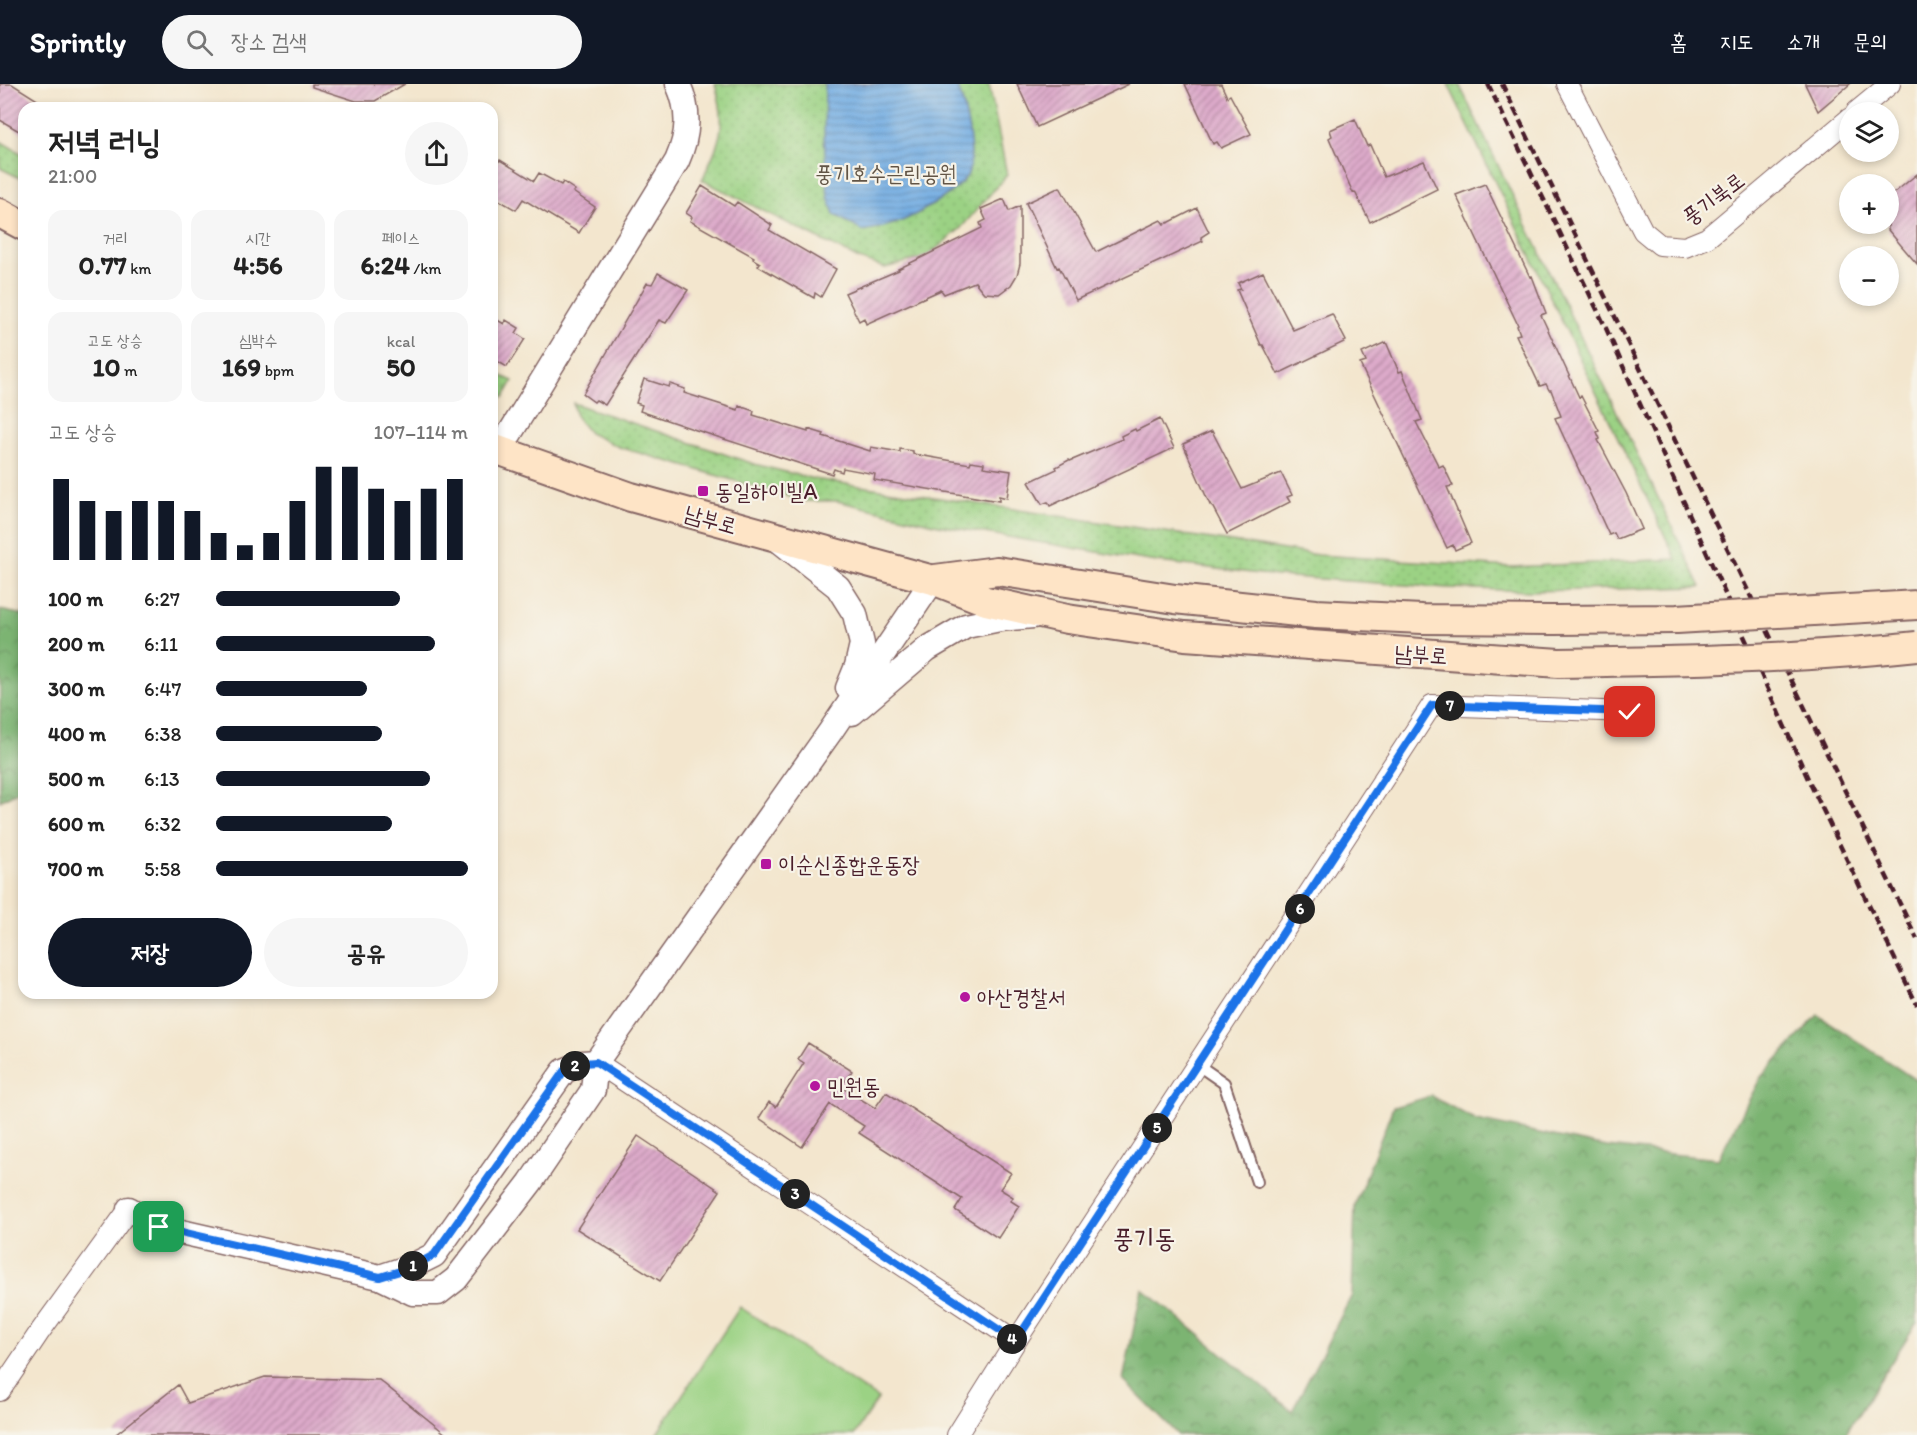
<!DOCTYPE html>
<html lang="ko">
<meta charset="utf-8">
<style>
:root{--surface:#fff;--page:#f6f6f6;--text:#222;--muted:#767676;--accent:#111827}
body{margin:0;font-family:Itim,"Poor Story",sans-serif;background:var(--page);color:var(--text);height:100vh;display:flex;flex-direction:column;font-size:22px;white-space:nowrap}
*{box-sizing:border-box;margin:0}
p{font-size:20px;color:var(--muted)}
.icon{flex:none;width:33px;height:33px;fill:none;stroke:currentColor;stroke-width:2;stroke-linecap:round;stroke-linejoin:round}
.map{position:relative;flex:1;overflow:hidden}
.sheet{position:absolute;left:18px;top:18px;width:480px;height:897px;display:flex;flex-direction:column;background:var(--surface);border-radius:18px;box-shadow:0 3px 9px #0003}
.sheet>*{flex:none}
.tools{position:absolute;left:1839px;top:18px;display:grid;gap:12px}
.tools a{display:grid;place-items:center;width:60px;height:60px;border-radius:50%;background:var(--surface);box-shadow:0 3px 9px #0003;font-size:30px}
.pin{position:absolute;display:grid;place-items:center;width:51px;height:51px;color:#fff;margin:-26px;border-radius:12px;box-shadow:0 3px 9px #0006}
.km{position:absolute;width:30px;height:30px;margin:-15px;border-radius:50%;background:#222;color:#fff;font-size:16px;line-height:30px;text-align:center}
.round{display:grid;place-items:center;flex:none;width:63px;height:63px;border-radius:32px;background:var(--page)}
.summary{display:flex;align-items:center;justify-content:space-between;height:102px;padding:0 30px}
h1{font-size:33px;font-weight:700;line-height:45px}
.stats{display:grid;grid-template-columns:repeat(3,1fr);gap:9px;height:102px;padding:6px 30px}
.stats div{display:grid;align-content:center;border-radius:15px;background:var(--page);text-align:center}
.stats b{font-size:26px;font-weight:700}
.stats small{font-size:16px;font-weight:400}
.stats p{font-size:16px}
.chart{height:168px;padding:12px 30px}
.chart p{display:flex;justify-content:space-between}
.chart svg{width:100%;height:108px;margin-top:6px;stroke:var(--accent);stroke-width:6}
.primary-button{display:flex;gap:12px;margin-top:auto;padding:12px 30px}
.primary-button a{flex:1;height:69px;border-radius:36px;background:var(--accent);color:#fff;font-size:24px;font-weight:700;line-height:69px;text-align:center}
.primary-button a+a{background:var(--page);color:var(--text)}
ul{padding:0 30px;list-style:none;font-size:20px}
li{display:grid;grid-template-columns:96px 72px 1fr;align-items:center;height:45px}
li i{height:15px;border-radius:8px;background:var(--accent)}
header{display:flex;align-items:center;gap:36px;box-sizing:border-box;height:84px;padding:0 30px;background:var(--accent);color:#fff}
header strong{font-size:28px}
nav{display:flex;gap:33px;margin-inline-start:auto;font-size:21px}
.search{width:420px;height:54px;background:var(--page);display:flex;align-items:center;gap:15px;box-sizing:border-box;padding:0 21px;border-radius:33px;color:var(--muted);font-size:22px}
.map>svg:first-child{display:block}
.grass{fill:url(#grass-dots);stroke:#727858;stroke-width:1.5}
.forest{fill:url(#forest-crowns);stroke:#636a4e;stroke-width:1.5}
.garden{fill:#9bd284;stroke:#727858;stroke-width:1.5}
.water{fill:url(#water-rules);stroke:#5e6687;stroke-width:1.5}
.building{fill:url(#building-hatch)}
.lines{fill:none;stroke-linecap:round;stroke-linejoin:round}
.service-casing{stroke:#856564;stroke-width:14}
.minor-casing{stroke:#856564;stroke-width:22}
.tertiary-casing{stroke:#856564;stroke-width:27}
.secondary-casing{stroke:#856564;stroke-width:32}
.service{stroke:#fff;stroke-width:10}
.minor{stroke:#fff;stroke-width:20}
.tertiary{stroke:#fff;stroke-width:24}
.secondary{stroke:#fee4c6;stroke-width:28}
.rail{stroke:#4a1f2b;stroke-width:4.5;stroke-dasharray:9 4.5;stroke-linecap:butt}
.secondary-bridge-casing{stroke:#856564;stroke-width:32;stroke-linecap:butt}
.secondary-bridge{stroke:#fee4c6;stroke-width:28}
.route-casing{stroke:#fff;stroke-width:12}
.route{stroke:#1a73e8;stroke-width:8}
.poi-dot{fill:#b5179e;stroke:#f7f3e8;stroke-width:2}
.labels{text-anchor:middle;stroke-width:4.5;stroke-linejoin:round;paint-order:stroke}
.park-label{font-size:22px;fill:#625546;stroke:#f7f3e8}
.street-label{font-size:22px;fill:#4a1f2b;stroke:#f7f3e8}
.poi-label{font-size:22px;fill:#4a1f2b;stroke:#f7f3e8;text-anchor:start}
.quarter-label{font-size:26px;fill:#4a1f2b;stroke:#f7f3e8}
</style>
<header>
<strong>Sprintly</strong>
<div class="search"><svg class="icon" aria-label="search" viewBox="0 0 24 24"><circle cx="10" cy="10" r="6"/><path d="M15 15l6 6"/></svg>장소 검색</div>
<nav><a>홈</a><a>지도</a><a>소개</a><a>문의</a></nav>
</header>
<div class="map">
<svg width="1917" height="1351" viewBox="0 0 1917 1351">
<defs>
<pattern id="grass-dots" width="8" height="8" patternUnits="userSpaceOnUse" patternTransform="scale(1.5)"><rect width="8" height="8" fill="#9bd284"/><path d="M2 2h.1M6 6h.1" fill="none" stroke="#87b472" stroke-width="1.8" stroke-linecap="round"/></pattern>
<pattern id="forest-crowns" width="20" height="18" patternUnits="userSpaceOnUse" patternTransform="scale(1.5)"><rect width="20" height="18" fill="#7cb472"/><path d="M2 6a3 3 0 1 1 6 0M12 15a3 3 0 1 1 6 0" fill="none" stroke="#68925e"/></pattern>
<pattern id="water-rules" width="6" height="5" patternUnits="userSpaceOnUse" patternTransform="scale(1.5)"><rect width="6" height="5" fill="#73ade3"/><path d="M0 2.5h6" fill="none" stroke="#608cb8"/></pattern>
<pattern id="building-hatch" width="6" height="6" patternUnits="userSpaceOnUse" patternTransform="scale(1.5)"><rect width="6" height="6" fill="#ddaaca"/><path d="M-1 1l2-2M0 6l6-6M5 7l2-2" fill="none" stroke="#b58aa4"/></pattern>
</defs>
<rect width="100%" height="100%" fill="#f7f3e8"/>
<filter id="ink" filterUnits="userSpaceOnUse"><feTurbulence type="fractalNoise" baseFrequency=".0167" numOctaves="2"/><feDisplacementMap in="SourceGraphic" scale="12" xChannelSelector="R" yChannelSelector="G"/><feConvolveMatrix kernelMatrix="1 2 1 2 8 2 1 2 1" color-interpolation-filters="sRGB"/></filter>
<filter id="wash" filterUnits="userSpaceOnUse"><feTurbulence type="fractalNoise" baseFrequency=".008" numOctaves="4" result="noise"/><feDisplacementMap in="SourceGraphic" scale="24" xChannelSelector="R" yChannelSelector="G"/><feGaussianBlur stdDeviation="1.35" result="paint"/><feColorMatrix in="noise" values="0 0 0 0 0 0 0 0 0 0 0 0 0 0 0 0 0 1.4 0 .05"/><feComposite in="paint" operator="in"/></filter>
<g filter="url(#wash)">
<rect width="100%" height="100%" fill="#f3e6ce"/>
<path class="grass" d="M 715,0 L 989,0 L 1007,91 L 960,145 L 926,173 L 885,184 L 859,175 L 702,96 C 720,56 728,43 715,0 Z
M 1448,0 L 1459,0 L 1701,503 L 1531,507 L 1448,504 L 1277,492 L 1150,477 L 943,442 L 837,417 L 804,417 L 619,363 L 589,349 L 576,333 L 573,319 L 754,380 L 814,395 L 1318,471 L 1512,483 L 1676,475 Z
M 0,57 L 24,71 L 24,96 L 0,84 Z
M 492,288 L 513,297 L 504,313 L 492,312 Z"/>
<path class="forest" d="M 0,526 L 24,531 L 24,704 L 0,717 Z
M 1818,931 L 1917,997 L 1917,1238 L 1845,1351 L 1178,1351 L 1123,1296 L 1142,1204 L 1292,1327 L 1352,1211 L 1355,1121 L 1393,1023 L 1431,1012 L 1476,1036 L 1607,1063 L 1718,1075 L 1761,993 Z"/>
<path class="garden" d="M 740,1223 L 878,1315 L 854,1351 L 656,1351 Z"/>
<path class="water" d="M 825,0 L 957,0 C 965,23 975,63 969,87 C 964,106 909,136 890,141 C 881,144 872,145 862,147 L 834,130 L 828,113 L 824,52 Z"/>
<g id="blocks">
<path class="building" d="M 0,0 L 12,0 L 50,24 L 24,24 L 24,50 L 0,36 Z
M 312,0 L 405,0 L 375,17 L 356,17 L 312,3 Z
M 1017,0 L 1129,0 L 1037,43 Z
M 1185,0 L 1221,0 L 1227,13 L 1230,11 L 1251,50 L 1221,64 L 1217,58 L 1213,60 Z
M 1805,0 L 1850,0 L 1818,27 Z
M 1355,35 L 1367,62 L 1370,61 L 1384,93 L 1424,77 L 1437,105 L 1370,138 L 1355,108 L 1353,109 L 1329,54 L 1332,52 L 1330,46 Z
M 492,74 L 498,78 L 500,76 L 534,97 L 539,89 L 561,101 L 563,98 L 575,106 L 573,108 L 595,123 L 579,149 L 523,115 L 516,126 L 492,112 Z
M 1917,90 L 1917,180 L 1888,146 L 1888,114 Z
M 1485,100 L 1530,193 L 1532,192 L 1546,229 L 1541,231 L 1579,313 L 1581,312 L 1599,347 L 1597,348 L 1600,355 L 1598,356 L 1626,409 L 1642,445 L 1617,455 L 1614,449 L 1609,451 L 1555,334 L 1561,332 L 1551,306 L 1549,306 L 1546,300 L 1540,302 L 1516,251 L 1520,250 L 1517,242 L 1518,241 L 1456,111 Z
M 702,102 L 734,122 L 737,118 L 772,141 L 769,146 L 836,185 L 821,213 L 815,209 L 814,214 L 758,182 L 760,179 L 753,175 L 754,173 L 690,137 L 692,133 L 686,129 Z
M 1060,103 L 1096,168 L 1161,136 L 1164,140 L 1170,138 L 1197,124 L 1209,148 L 1201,153 L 1203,157 L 1076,216 L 1059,183 L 1057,184 L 1026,119 Z
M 1004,115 L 1009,127 L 1020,122 L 1020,180 L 1017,191 L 1011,201 L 999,210 L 984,209 L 975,198 L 944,210 L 941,206 L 866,240 L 864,234 L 859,237 L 845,209 L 899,186 L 898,185 L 982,144 L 980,139 L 986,136 L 981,125 Z
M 1263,188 L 1293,246 L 1332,230 L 1346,257 L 1278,290 L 1263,261 L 1261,261 L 1237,206 L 1241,205 L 1238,199 Z
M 658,189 L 688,206 L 666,239 L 659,236 L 605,321 L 596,316 L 594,318 L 583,310 L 647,199 L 652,200 Z
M 492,233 L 504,240 L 506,236 L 519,244 L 516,249 L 525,255 L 507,283 L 492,274 Z
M 1386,258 L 1399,288 L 1402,287 L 1422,336 L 1416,338 L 1439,383 L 1443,381 L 1453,402 L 1447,403 L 1471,459 L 1455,466 L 1453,461 L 1447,464 L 1360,280 L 1366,278 L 1362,269 Z
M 644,295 L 669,303 L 670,300 L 685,305 L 684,309 L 738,326 L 739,322 L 754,327 L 753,331 L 808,348 L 808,345 L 824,350 L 823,352 L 870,367 L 871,363 L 900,368 L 900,365 L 913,367 L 913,370 L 970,380 L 971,377 L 984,379 L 983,383 L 1011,387 L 1007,414 L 999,412 L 999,417 L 874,396 L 875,390 L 843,384 L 842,388 L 834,385 L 832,390 L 696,346 L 640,327 L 642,321 L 636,319 Z
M 1160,335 L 1174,364 L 1050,422 L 1048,418 L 1042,420 L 1029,398 L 1057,385 L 1056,383 L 1069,376 L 1070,377 L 1122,355 L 1121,352 L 1135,345 L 1136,347 Z
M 1212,347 L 1242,405 L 1281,389 L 1292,411 L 1287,413 L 1290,418 L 1227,450 L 1211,420 L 1210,421 L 1183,360 Z
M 808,959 L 852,987 L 841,1003 L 875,1024 L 886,1008 L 1011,1089 L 1000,1105 L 1013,1113 L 1011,1117 L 1019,1122 L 998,1154 L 955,1126 L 962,1115 L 859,1049 L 864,1042 L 830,1020 L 802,1063 L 759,1034 L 769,1018 L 776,1023 L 804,979 L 798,975 Z
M 638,1052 L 720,1107 L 660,1197 L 577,1145 Z
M 265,1293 L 379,1296 L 447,1351 L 115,1351 L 178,1301 L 188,1319 Z"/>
</g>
</g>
<g filter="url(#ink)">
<use href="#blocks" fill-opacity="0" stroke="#856564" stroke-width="1.5"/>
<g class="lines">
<defs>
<path id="service" d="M 1198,981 L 1224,999 L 1257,1098"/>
<path id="minor" d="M 1567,0 L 1643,147 L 1660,161 L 1685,163 L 1707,154 L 1850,34
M 1856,28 L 1890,0
M 596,978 L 1016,1257 L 957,1351
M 1016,1257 L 1432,621 L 1630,628
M 0,1307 L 39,1249 L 129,1125"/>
<path id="tertiary" d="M 499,367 L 677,77 C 689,50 690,27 678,0
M 776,454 L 838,503 L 855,530 L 862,560 L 857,582 L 848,604
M 852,629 L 927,565 L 966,542 L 1000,535 L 1033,532
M 129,1125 L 159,1143 L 380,1193 L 413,1209 L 438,1209 L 456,1195 L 530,1099 L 593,1006 L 596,978 L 830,648 L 933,496
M 380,1193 L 410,1183 L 434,1171 L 564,987 L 583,979 L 596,978"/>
<path id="secondary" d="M 0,129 L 24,142
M 492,364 L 631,413 L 933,496 L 986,517 L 1067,535 L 1185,552 L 1559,579
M 935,495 L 997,487 L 1175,515 L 1316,530 L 1422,535 L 1553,536"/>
</defs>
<use href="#service" class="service-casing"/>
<use href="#minor" class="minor-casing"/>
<use href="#tertiary" class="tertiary-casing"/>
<use href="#secondary" class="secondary-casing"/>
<use href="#service" class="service"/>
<use href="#minor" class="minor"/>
<use href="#tertiary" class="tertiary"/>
<use href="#secondary" class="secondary"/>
<path class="rail" d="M 1488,0 L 1605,242 L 1809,697 L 1917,921
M 1502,0 L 1917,855"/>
<defs>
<path id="secondary-bridge" d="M 1553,536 L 1677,535 L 1917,521
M 1559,579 C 1679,577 1798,575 1917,562"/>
</defs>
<use href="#secondary-bridge" class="secondary-bridge-casing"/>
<use href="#secondary-bridge" class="secondary-bridge"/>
</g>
</g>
<g class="lines" filter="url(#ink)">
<defs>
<path id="route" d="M 159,1143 L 380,1193 L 410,1184 L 434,1171 L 564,987 L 583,979 L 596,978 L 1016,1257 L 1432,621 L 1630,628"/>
</defs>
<use href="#route" class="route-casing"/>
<use href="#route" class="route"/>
</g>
<g class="poi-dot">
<rect x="697" y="401" width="12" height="12" rx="3"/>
<rect x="760" y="774" width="12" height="12" rx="3"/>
<circle cx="965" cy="913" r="6"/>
<circle cx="815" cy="1002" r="6"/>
</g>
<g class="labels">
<g class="park-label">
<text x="886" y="97">풍기호수근린공원</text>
</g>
<g class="street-label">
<text transform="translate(1713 114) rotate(-37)" y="8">풍기북로</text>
<text transform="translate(711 435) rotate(16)" y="8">남부로</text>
<text transform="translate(1421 570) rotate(4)" y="8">남부로</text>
</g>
<g class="poi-label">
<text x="715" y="415">동일하이빌A</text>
<text x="778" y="788">이순신종합운동장</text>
<text x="977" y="921">아산경찰서</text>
<text x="827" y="1010">민원동</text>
</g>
<g class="quarter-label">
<text x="1144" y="1163">풍기동</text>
</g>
</g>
</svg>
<div class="tools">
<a><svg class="icon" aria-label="layers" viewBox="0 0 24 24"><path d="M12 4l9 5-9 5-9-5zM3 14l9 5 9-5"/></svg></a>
<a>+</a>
<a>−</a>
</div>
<div class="pin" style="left:159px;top:1143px;background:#1e9e55"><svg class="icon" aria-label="arrive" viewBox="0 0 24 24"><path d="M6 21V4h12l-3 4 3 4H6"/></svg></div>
<div class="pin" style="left:1630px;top:628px;background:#d93025"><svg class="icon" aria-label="check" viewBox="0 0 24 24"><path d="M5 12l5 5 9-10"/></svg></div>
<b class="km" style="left:413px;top:1182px">1</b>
<b class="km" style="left:575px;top:982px">2</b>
<b class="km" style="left:795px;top:1110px">3</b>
<b class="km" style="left:1012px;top:1255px">4</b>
<b class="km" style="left:1157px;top:1044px">5</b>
<b class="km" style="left:1300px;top:825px">6</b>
<b class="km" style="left:1450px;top:622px">7</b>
<section class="sheet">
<div class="summary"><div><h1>저녁 러닝</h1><p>21:00</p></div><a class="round"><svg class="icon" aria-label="share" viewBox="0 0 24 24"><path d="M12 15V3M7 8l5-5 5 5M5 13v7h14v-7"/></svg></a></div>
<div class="stats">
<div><p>거리</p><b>0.77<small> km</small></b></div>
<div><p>시간</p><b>4:56</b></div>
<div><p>페이스</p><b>6:24<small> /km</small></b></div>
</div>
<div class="stats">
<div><p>고도 상승</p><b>10<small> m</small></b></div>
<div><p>심박수</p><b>169<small> bpm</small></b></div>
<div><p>kcal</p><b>50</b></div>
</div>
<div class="chart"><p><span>고도 상승</span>107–114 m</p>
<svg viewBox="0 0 160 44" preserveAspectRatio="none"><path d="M5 44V11M15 44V20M25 44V24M35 44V20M45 44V20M55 44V24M65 44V33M75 44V38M85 44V33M95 44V20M105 44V6M115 44V6M125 44V15M135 44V20M145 44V15M155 44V11"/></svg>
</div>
<ul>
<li><b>100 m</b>6:27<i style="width:73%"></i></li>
<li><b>200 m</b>6:11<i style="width:87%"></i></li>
<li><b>300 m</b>6:47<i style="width:60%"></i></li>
<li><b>400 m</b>6:38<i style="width:66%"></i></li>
<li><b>500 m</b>6:13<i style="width:85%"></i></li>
<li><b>600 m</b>6:32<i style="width:70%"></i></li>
<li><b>700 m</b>5:58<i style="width:100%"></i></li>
</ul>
<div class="primary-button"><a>저장</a><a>공유</a></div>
</section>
</div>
